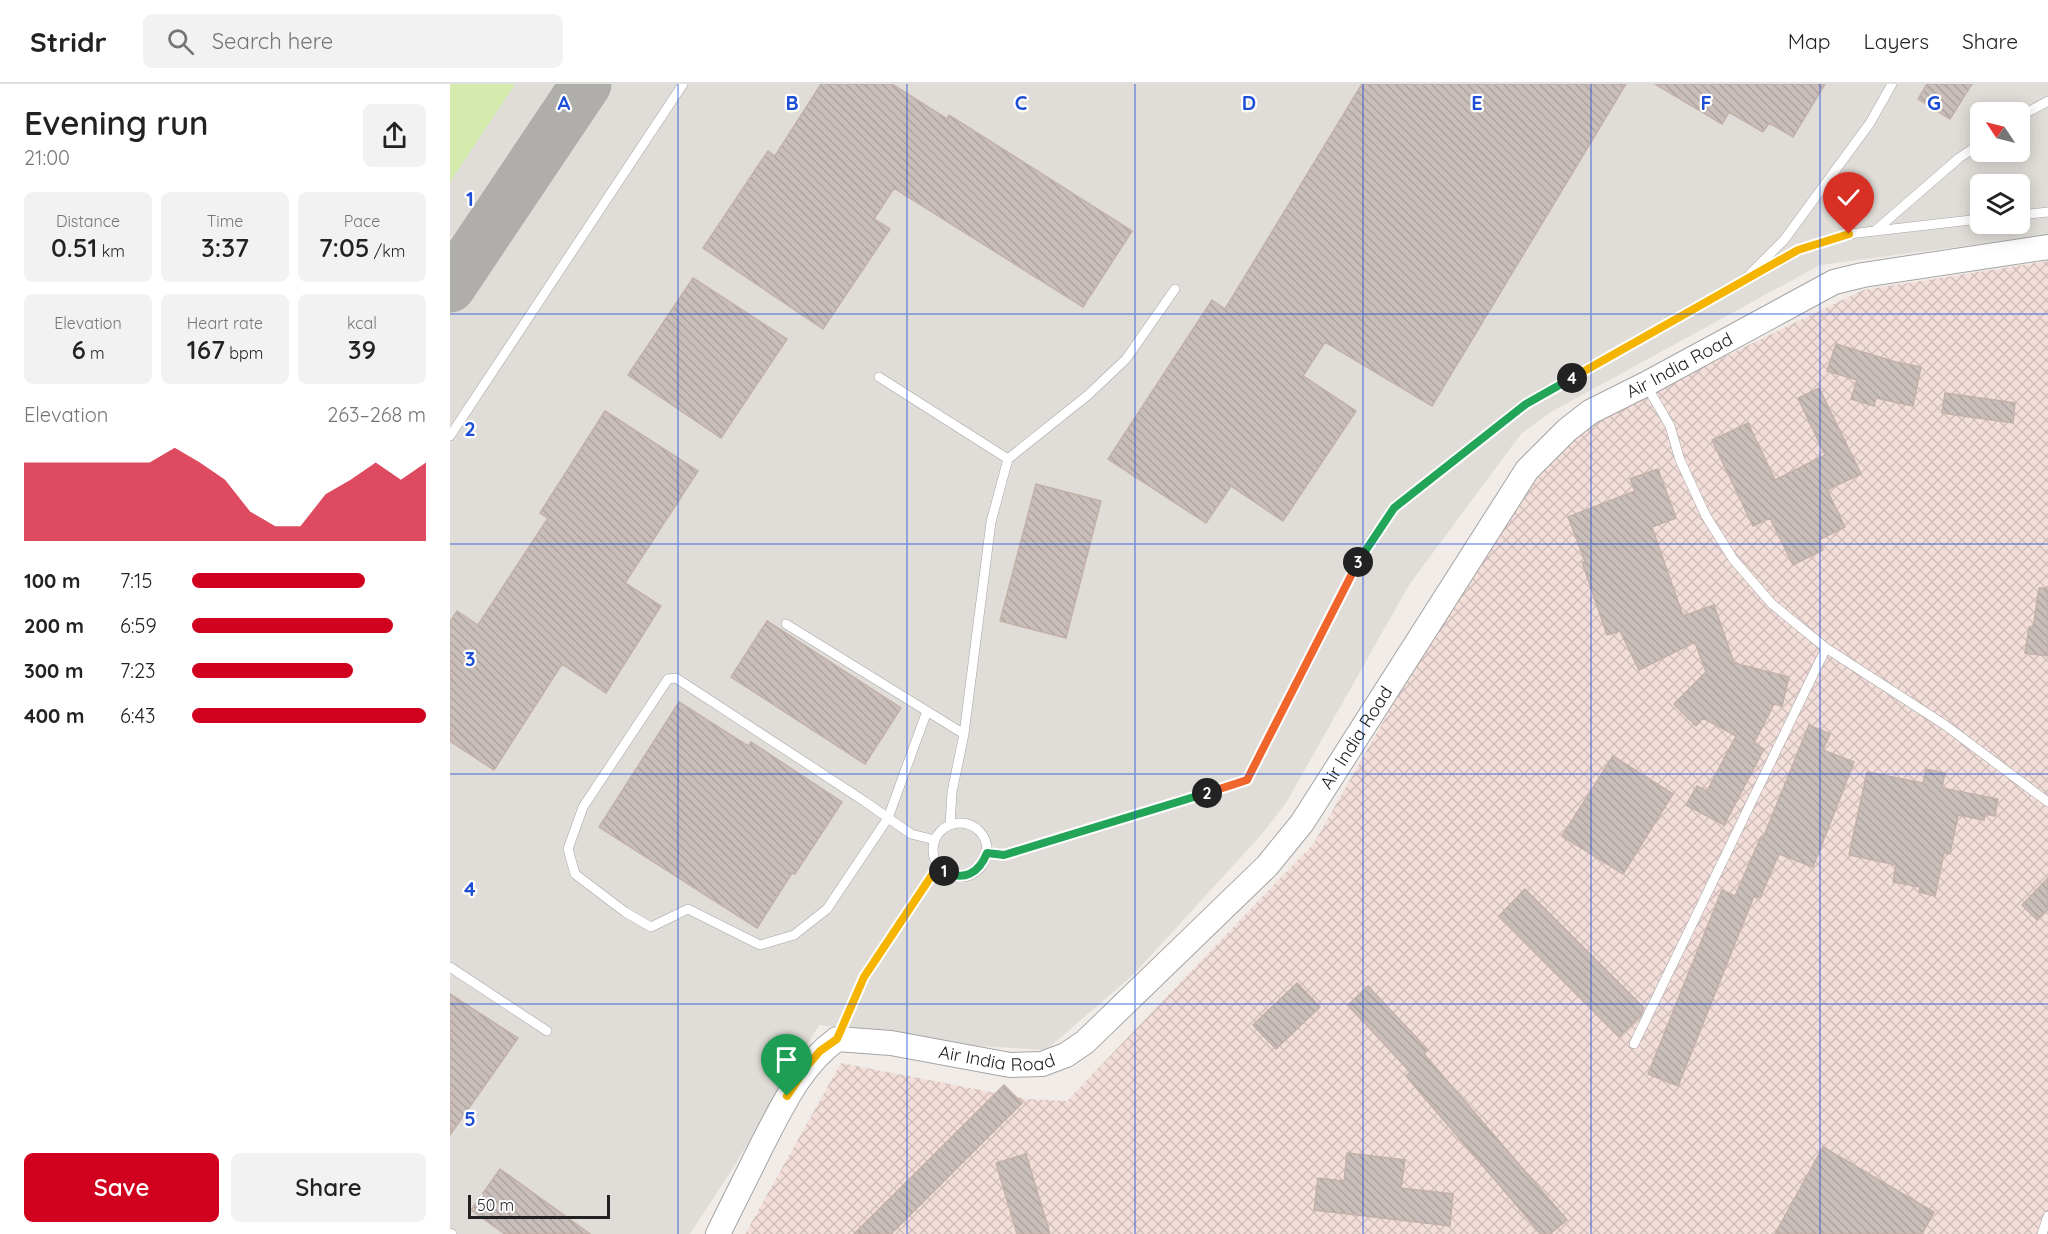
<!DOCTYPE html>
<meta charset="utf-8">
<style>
:root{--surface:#fff;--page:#f2f2f2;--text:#222;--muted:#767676;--line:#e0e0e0;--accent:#d1001e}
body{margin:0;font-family:Quicksand,sans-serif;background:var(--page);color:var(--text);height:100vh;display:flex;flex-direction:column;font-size:22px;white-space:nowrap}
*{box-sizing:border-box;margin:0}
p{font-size:20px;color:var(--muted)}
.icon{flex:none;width:33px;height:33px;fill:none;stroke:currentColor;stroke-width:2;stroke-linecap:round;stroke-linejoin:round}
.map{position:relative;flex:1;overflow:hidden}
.details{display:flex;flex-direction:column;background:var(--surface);width:450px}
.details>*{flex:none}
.needle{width:39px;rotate:305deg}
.fabs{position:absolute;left:1520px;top:18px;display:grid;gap:12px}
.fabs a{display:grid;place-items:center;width:60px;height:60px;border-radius:9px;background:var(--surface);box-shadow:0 3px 15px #0003;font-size:30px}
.scale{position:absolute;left:18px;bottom:15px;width:142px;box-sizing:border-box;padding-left:6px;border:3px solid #212121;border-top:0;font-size:16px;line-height:21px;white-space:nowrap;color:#212121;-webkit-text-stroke:4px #fff;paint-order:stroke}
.pin{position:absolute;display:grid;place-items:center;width:51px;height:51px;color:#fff;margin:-62px -26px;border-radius:50% 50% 50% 0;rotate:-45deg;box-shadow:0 0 6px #0007}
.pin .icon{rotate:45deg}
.km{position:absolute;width:30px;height:30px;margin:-15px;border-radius:50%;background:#222;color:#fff;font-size:16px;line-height:30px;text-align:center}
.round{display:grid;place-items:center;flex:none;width:63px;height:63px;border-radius:9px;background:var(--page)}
.headline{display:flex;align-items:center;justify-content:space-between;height:102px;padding:0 24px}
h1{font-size:33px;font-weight:600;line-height:45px}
.stats{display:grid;grid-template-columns:repeat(3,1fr);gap:9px;height:102px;padding:6px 24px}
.stats div{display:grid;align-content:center;border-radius:9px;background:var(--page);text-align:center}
.stats b{font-size:26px;font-weight:600}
.stats small{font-size:16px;font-weight:400}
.stats p{font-size:16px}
.chart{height:168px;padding:12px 24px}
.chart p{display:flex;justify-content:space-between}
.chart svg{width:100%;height:108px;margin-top:6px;fill:var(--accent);opacity:.7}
.action{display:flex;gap:12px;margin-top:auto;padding:12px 24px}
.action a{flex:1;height:69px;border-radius:9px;background:var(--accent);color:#fff;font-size:24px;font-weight:600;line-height:69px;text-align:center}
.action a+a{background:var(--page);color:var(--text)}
ul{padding:0 24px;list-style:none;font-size:20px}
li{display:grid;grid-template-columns:96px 72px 1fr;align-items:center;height:45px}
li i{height:15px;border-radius:8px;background:var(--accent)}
header{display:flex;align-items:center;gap:36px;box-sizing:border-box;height:84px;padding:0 30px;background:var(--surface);border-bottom:2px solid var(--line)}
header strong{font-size:28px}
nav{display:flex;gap:33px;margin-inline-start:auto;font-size:21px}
.search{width:420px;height:54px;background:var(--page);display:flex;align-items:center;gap:15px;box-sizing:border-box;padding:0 21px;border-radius:9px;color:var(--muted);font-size:22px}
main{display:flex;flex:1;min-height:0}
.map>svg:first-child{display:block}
.military{fill:url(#military-cross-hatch)}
.airport{fill:#e0ddd8;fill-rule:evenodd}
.grass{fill:#d4ebad}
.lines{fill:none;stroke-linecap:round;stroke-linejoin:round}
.taxiway{stroke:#b0aeab;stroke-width:51}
.building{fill:url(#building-back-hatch);stroke:#c3b1a9;stroke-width:1.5}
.service-casing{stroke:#a5a5a5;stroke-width:10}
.tertiary-casing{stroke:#a5a5a5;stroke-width:26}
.service{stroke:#fff;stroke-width:9}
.tertiary{stroke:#fff;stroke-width:24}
.split-1-casing{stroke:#fff;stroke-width:12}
.split-2-casing{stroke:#fff;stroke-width:12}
.split-3-casing{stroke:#fff;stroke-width:12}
.split-4-casing{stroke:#fff;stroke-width:12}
.split-5-casing{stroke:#fff;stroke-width:12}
.split-1{stroke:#f5b400;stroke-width:8}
.split-2{stroke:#22a559;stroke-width:8}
.split-3{stroke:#f0652b;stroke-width:8}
.split-4{stroke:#22a559;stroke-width:8}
.split-5{stroke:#f5b400;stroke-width:8}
.grid{fill:none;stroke:#1d4ed8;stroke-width:1.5;stroke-opacity:0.55}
.labels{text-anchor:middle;stroke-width:4.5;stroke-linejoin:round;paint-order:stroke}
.street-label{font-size:18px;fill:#212121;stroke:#fff}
.grid-label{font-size:20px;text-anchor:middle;font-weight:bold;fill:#1d4ed8;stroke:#fff;stroke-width:4.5;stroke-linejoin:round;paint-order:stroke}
</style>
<header>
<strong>Stridr</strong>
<div class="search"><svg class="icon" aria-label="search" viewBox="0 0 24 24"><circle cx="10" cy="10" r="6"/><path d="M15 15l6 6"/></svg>Search here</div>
<nav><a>Map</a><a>Layers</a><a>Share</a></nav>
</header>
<main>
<section class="details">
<div class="headline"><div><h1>Evening run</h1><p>21:00</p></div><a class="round"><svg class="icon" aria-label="share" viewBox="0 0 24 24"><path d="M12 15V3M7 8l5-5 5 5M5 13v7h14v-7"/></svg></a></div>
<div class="stats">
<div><p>Distance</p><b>0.51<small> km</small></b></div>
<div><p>Time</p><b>3:37</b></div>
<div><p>Pace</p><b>7:05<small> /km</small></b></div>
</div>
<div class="stats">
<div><p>Elevation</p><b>6<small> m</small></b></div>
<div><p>Heart rate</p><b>167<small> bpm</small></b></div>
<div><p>kcal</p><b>39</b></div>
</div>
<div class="chart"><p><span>Elevation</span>263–268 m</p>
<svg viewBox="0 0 160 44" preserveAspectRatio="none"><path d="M0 44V12L10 12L20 12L30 12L40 12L50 12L60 6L70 12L80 19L90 32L100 38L110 38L120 25L130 19L140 12L150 19L160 12V44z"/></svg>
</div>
<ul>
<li><b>100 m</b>7:15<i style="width:74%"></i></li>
<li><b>200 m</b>6:59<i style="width:86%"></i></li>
<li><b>300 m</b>7:23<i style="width:69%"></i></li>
<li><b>400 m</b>6:43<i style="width:100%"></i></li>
</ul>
<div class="action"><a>Save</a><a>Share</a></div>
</section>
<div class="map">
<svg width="1598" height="1150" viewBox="0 0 1598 1150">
<defs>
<pattern id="military-cross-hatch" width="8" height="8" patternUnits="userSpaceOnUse" patternTransform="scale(1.5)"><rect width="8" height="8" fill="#f3deda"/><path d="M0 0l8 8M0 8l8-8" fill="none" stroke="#d0bebb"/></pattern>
<pattern id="building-back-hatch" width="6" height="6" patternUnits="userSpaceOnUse" patternTransform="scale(1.5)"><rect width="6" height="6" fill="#c9beba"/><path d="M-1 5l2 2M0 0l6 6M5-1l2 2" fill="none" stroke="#aca3a0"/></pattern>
</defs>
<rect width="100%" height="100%" fill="#f1ece7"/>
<path class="military" d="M 1598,177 L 1598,1150 L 295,1150 L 391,979 L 577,1015 L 617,1017 L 864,759 L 1023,480 L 1105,354 L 1413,206 Z"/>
<path class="airport" d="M 0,0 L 1598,0 L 1598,151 L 1370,181 L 1101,328 L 1071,350 L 959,501 L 836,719 L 812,750 L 683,891 L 596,966 L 530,962 L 369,941 L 283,1084 L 240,1150 L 0,1150 ZM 1530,28 L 1569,28 L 1569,68 L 1530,68 ZM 1530,100 L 1569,100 L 1569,140 L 1530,140 Z"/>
<path class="grass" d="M 0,0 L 65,0 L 0,98 Z"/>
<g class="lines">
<path class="taxiway" d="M 0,203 L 136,0"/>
</g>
<path class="building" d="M 371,0 L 442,0 L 497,35 L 499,31 L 682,147 L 633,223 L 444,104 L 424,135 L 440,145 L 373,245 L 253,164 L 318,67 L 325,72 Z
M 912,0 L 1176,0 L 982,322 L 875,258 L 853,292 L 906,327 L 833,437 L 781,402 L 756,439 L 658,375 L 762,216 L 775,225 Z
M 1205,0 L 1375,0 L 1343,53 L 1319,39 L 1313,48 L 1279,28 L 1272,40 Z
M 1477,0 L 1522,0 L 1500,35 L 1468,15 Z
M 243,194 L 337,255 L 271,354 L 178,291 Z
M 1386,260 L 1446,278 L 1471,283 L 1463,322 L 1426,314 L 1424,322 L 1401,315 L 1407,296 L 1377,287 Z
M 1369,304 L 1411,390 L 1377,406 L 1395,443 L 1369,456 L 1373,466 L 1343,481 L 1320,434 L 1303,442 L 1262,356 L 1298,339 L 1325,396 L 1375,371 L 1348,314 Z
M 1495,309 L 1565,319 L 1563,339 L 1492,329 Z
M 155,327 L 248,387 L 175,499 L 211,522 L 156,609 L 112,580 L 44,686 L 0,657 L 0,538 L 7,527 L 28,541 L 98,434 L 90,429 Z
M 1208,385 L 1226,434 L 1202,443 L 1233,532 L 1264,521 L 1284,579 L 1339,593 L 1332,622 L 1324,620 L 1304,659 L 1314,665 L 1274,741 L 1236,721 L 1247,702 L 1257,707 L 1286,652 L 1253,634 L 1246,642 L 1224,620 L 1256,588 L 1245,558 L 1189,586 L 1170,547 L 1157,551 L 1132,478 L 1135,477 L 1118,433 L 1185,407 L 1180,395 Z
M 586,400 L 651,417 L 616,554 L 550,537 Z
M 1589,504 L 1598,504 L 1598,572 L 1575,569 L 1579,543 L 1583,544 Z
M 317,537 L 451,624 L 415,680 L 281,593 Z
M 229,618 L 298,662 L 301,658 L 392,718 L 345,790 L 342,789 L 307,844 L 149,743 Z
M 1359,641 L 1380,650 L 1373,666 L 1404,678 L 1363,783 L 1329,770 L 1310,814 L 1304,812 L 1228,1002 L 1198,990 L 1272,806 L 1285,812 L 1311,753 L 1313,754 Z
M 1163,672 L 1223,710 L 1173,790 L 1112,752 Z
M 1476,685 L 1495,689 L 1492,704 L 1548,715 L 1545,732 L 1535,730 L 1534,736 L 1508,731 L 1500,770 L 1494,769 L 1485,812 L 1469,808 L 1470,803 L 1443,798 L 1446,781 L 1399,771 L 1417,688 L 1473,699 Z
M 1598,794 L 1598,825 L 1587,836 L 1572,821 Z
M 1075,805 L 1194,924 L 1191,931 L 1169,953 L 1049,832 Z
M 847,899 L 870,923 L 826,965 L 803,941 Z
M 918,902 L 978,966 L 974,970 L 1117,1136 L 1100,1150 L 1091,1150 L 956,992 L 960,988 L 898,921 Z
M 0,910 L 68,954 L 0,1051 Z
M 554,1001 L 572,1019 L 441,1150 L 404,1150 Z
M 1373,1063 L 1484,1128 L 1472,1150 L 1325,1150 Z
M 897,1069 L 955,1076 L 951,1104 L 1003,1110 L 1000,1142 L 864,1126 L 868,1094 L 894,1097 Z
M 576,1070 L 600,1150 L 567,1150 L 546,1079 Z
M 50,1085 L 140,1150 L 55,1150 L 21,1126 Z"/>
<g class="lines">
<defs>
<path id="service" d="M 1569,33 L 1598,17
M 1569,131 L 1598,128
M 1426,146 L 1509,74 L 1530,60
M 1300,190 L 1334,156 L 1420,39 L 1442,0
M 429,293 L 558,375
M 1196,301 L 1220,342 L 1230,376 L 1256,432 L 1283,475 L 1322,520 L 1376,564 L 1495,641 L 1598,718
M 0,352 L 233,0
M 336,540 L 514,650
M 477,627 L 438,734 L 377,825 L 344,851 L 310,861 L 238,825 L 201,843 L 175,828 L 125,790 L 118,765 L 133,723 L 218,595 L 226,594 L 414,717 L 461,750 L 485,756
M483 766a27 27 0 1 1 54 0a27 27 0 1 1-54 0Z
M 500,741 L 502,708 L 514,650 L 541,438 L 558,375 L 638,311 L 676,275 L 725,205
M 537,769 L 554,771 L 797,696 L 912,469 L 944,424 L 1076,319 L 1348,167 L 1399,150 L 1530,135
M 0,883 L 97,947
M 388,953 L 414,893 L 488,781
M 1184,960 L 1376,564
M 0,1149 L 2,1150
M 1592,1150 L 1598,1132"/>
<g id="tertiary">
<path id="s1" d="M 268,1150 C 282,1121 297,1092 311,1063 C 332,1023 350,982 387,955 L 441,959 L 560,981 L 592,980 L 616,971 L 635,958 L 817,782 L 852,739 L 1077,386 L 1117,346 L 1140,328 L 1196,300 L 1384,198 L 1413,191 L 1598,163"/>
</g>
</defs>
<use href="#service" class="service-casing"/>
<use href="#tertiary" class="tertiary-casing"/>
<use href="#service" class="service"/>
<use href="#tertiary" class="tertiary"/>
</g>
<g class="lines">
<defs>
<path id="split-1" d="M 337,1012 L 358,981 L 370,967 L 387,955 L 414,893 L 488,782 L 494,787"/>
<path id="split-2" d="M 494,787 C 514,798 529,789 537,769 L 554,771 L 757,709"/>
<path id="split-3" d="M 757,709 L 797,696 L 908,478"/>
<path id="split-4" d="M 908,478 L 944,424 L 1076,320 L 1122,294"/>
<path id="split-5" d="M 1122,294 L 1348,166 L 1399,150"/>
</defs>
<use href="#split-1" class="split-1-casing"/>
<use href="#split-2" class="split-2-casing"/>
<use href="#split-3" class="split-3-casing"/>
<use href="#split-4" class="split-4-casing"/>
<use href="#split-5" class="split-5-casing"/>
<use href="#split-1" class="split-1"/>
<use href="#split-2" class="split-2"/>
<use href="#split-3" class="split-3"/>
<use href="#split-4" class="split-4"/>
<use href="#split-5" class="split-5"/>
</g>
<path class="grid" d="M 228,0 L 228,1150M 457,0 L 457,1150M 685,0 L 685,1150M 913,0 L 913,1150M 1141,0 L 1141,1150M 1370,0 L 1370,1150M 0,230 L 1598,230M 0,460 L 1598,460M 0,690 L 1598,690M 0,920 L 1598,920"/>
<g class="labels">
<g class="street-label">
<text dy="6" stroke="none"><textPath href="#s1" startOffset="1400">Air India Road</textPath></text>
<text dy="6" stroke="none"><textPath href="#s1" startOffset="896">Air India Road</textPath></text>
<text dy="6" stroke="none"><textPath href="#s1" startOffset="392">Air India Road</textPath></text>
</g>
</g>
<g class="grid-label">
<text x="114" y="26">A</text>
<text x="342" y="26">B</text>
<text x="571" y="26">C</text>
<text x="799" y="26">D</text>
<text x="1027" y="26">E</text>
<text x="1256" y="26">F</text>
<text x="1484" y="26">G</text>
<text x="20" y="122">1</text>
<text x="20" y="352">2</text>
<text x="20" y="582">3</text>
<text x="20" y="812">4</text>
<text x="20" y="1042">5</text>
</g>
</svg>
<div class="fabs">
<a><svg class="needle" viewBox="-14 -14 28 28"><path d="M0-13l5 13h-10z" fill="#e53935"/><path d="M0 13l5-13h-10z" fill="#767676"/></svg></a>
<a><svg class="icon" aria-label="layers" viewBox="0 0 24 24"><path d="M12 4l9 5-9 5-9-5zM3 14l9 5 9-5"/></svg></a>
</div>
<div class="scale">50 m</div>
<div class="pin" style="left:337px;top:1012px;background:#1e9e55"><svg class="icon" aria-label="arrive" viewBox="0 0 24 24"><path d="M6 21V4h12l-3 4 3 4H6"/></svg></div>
<div class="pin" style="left:1399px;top:150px;background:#d93025"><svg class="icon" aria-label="check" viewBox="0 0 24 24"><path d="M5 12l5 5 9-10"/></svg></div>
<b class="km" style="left:494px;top:787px">1</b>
<b class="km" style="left:757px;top:709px">2</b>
<b class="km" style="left:908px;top:478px">3</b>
<b class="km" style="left:1122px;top:294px">4</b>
</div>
</main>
